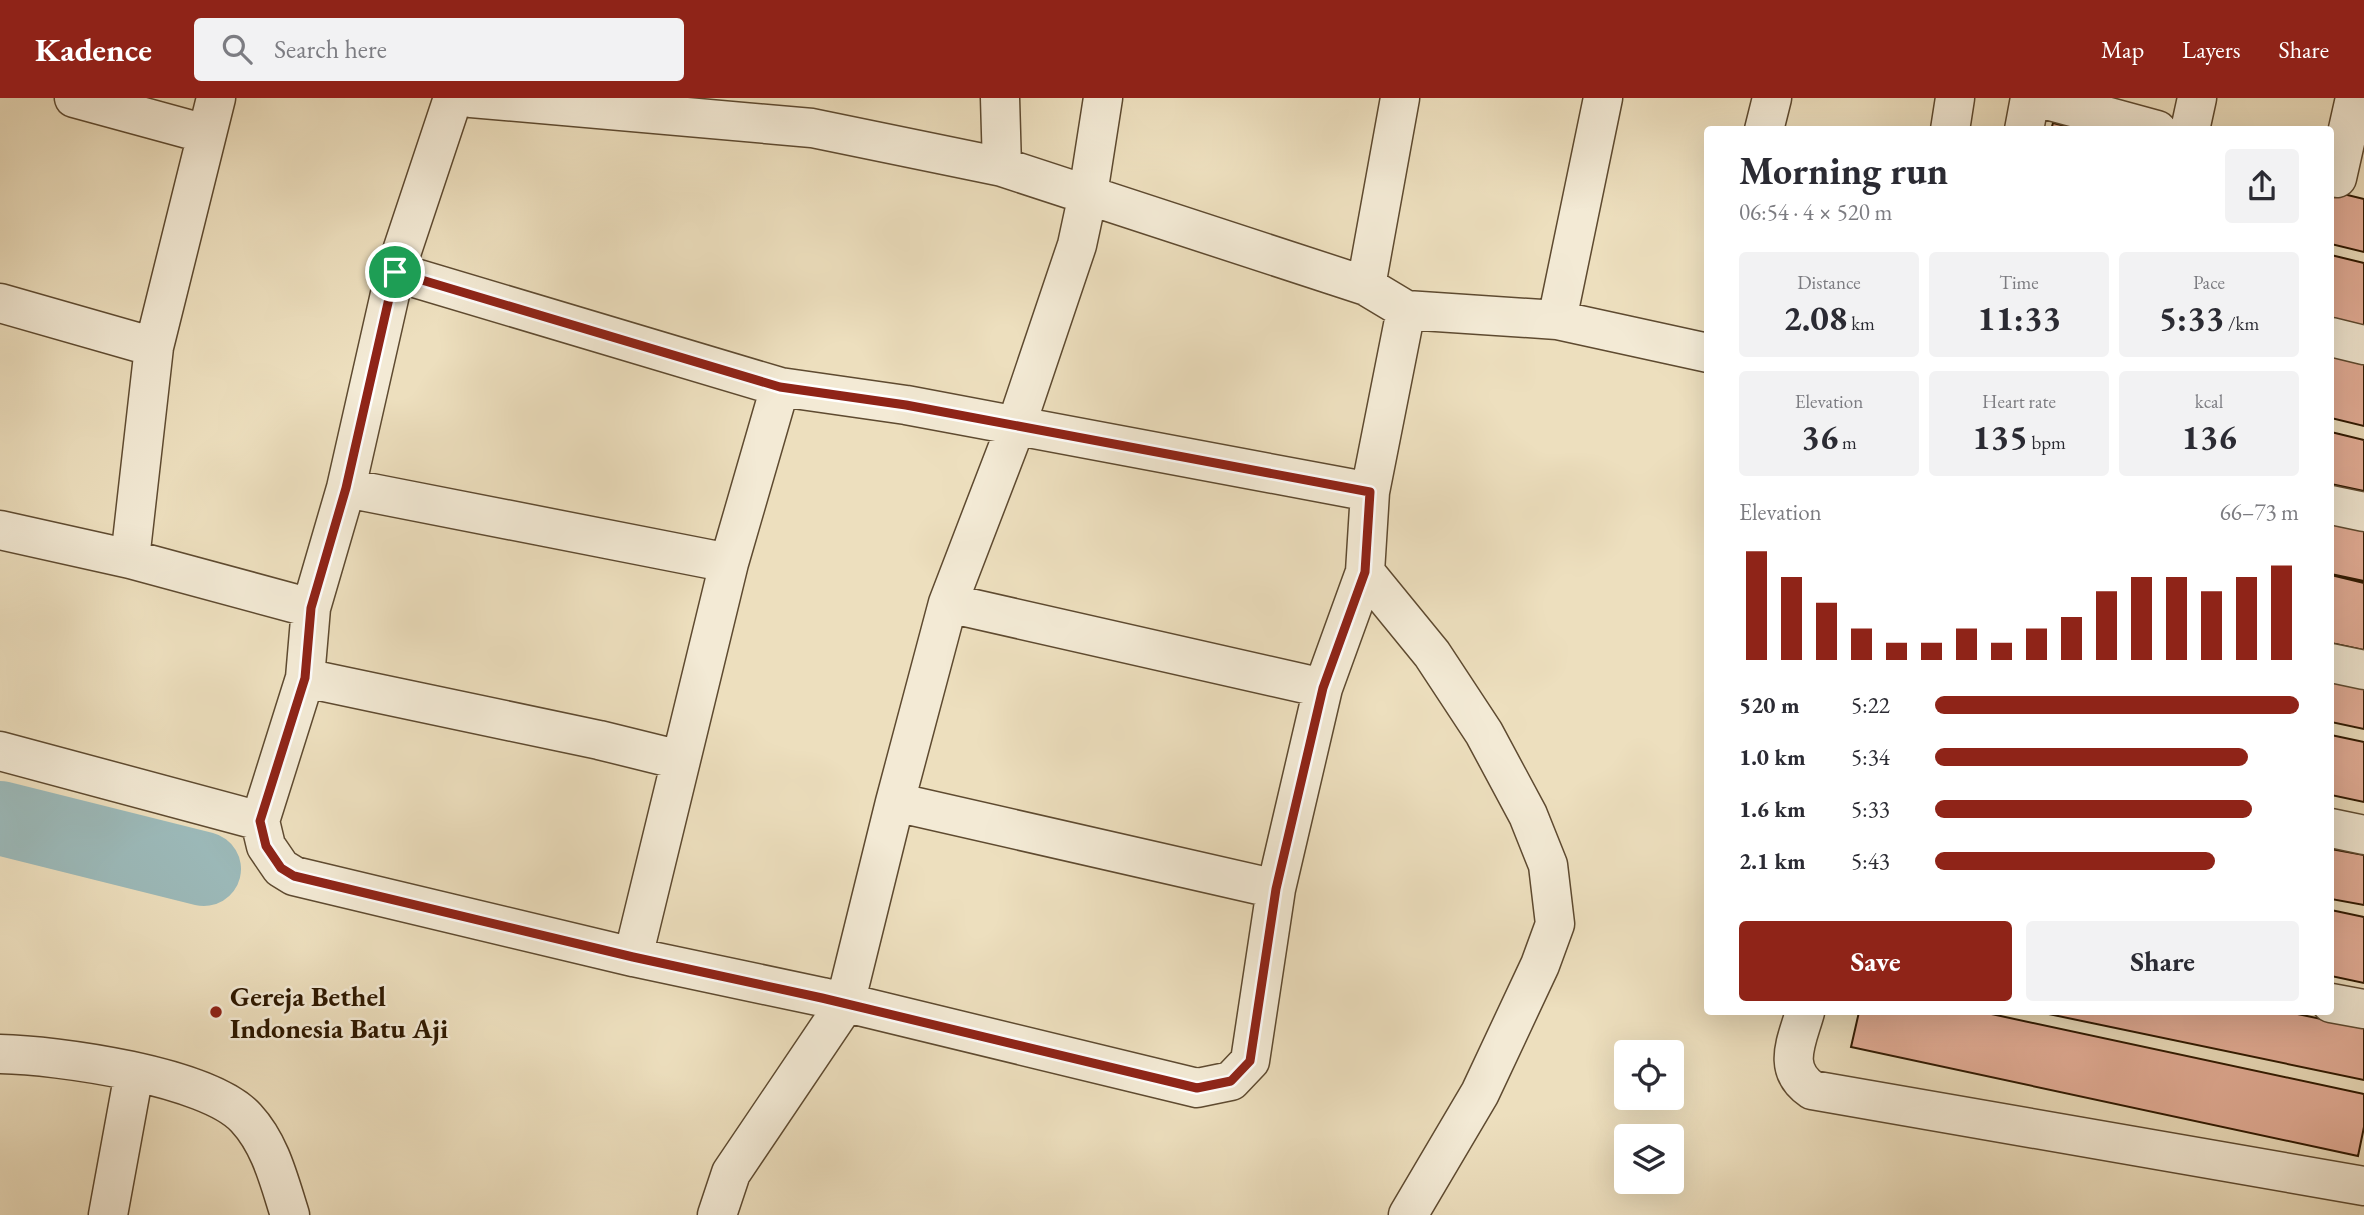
<!DOCTYPE html>
<meta charset="utf-8">
<style>
:root{--surface:#fff;--page:#f2f2f3;--text:#2b2b33;--muted:#7c7c81;--accent:#8f2418}
body{margin:0;font-family:"EB Garamond",serif;background:var(--page);color:var(--text);height:100vh;display:flex;flex-direction:column;font-size:26px;white-space:nowrap}
*{box-sizing:border-box;margin:0}
p{font-size:23px;color:var(--muted)}
.icon{flex:none;width:38px;height:38px;fill:none;stroke:currentColor;stroke-width:2;stroke-linecap:round;stroke-linejoin:round}
.map{position:relative;flex:1;overflow:hidden}
.drawer{position:absolute;left:1704px;top:28px;width:630px;height:889px;display:flex;flex-direction:column;background:var(--surface);border-radius:7px;box-shadow:0 7px 28px #0002}
.drawer>*{flex:none}
.controls{position:absolute;left:1614px;top:942px;display:grid;gap:14px}
.controls a{display:grid;place-items:center;width:70px;height:70px;border-radius:7px;background:var(--surface);box-shadow:0 7px 28px #0002;font-size:35px}
.pin{position:absolute;display:grid;place-items:center;width:60px;height:60px;color:#fff;margin:-30px;border:4px solid #fff;border-radius:50%;box-shadow:0 2px 7px #0007}
.round{display:grid;place-items:center;flex:none;width:74px;height:74px;border-radius:7px;background:var(--page)}
.summary{display:flex;align-items:center;justify-content:space-between;height:119px;padding:0 35px}
h1{font-size:38px;font-weight:700;line-height:52px}
.stats{display:grid;grid-template-columns:repeat(3,1fr);gap:10px;height:119px;padding:7px 35px}
.stats div{display:grid;align-content:center;border-radius:7px;background:var(--page);text-align:center}
.stats b{font-size:35px;font-weight:700}
.stats small{font-size:19px;font-weight:400}
.stats p{font-size:19px}
.chart{height:196px;padding:14px 35px}
.chart p{display:flex;justify-content:space-between}
.chart svg{width:100%;height:126px;margin-top:7px;stroke:var(--accent);stroke-width:6}
.cta{display:flex;gap:14px;margin-top:auto;padding:14px 35px}
.cta a{flex:1;height:80px;border-radius:7px;background:var(--accent);color:#fff;font-size:28px;font-weight:700;line-height:80px;text-align:center}
.cta a+a{background:var(--page);color:var(--text)}
ul{padding:0 35px;list-style:none;font-size:23px}
li{display:grid;grid-template-columns:112px 84px 1fr;align-items:center;height:52px}
li i{height:18px;border-radius:9px;background:var(--accent)}
header{display:flex;align-items:center;gap:42px;box-sizing:border-box;height:98px;padding:0 35px;background:var(--accent);color:#fff}
header strong{font-size:33px}
nav{display:flex;gap:38px;margin-inline-start:auto;font-size:24px}
.search{width:490px;height:63px;background:var(--page);display:flex;align-items:center;gap:18px;box-sizing:border-box;padding:0 24px;border-radius:7px;color:var(--muted);font-size:26px}
.map>svg:first-child{display:block}
.lines{fill:none;stroke-linecap:round;stroke-linejoin:round}
.river{stroke:#9cbaba;stroke-width:74}
.building{fill:#e4ae98;stroke:#2e1800;stroke-width:2}
.minor-casing{stroke:#5e4a30;stroke-width:41}
.minor{stroke:#f3ead5;stroke-width:38}
.route-casing{stroke:#fff;stroke-width:14}
.route{stroke:#8f2418;stroke-width:9}
.poi-dot{fill:#8f2418;stroke:#f3ead5;stroke-width:2.5}
.labels{text-anchor:middle;stroke-width:5;stroke-linejoin:round;paint-order:stroke}
.poi-label{font-size:28px;font-weight:bold;fill:#2e1800;stroke:#f3ead5;text-anchor:start}
</style>
<header>
<strong>Kadence</strong>
<div class="search"><svg class="icon" aria-label="search" viewBox="0 0 24 24"><circle cx="10" cy="10" r="6"/><path d="M15 15l6 6"/></svg>Search here</div>
<nav><a>Map</a><a>Layers</a><a>Share</a></nav>
</header>
<div class="map">
<svg width="2364" height="1117" viewBox="0 0 2364 1117">
<rect width="100%" height="100%" fill="#eddfbe"/>
<filter id="stains"><feTurbulence type="fractalNoise" baseFrequency=".00286" numOctaves="4"/><feColorMatrix values="0 0 0 0 .2 0 0 0 0 .09 0 0 0 0 .02 0 0 0 .5 -.17"/></filter>
<radialGradient id="worn" r=".72"><stop offset=".6" stop-color="#630" stop-opacity="0"/><stop offset="1" stop-color="#630" stop-opacity=".3"/></radialGradient>
<g class="lines">
<path class="river" d="M 0,720 L 204,771"/>
</g>
<path class="building" d="M 2053,25 L 2081,32 L 2051,32 Z
M 2331,93 L 2364,101 L 2364,154 L 2331,146 Z
M 2331,157 L 2364,165 L 2364,228 L 2331,220 Z
M 2331,258 L 2364,266 L 2364,328 L 2331,320 Z
M 2331,334 L 2364,342 L 2364,393 L 2331,386 Z
M 2331,417 L 2364,424 L 2364,483 L 2331,476 Z
M 2331,477 L 2364,485 L 2364,552 L 2331,545 Z
M 2331,575 L 2364,582 L 2364,631 L 2331,624 Z
M 2331,637 L 2364,644 L 2364,704 L 2331,697 Z
M 2331,751 L 2364,757 L 2364,807 L 2331,801 Z
M 2331,812 L 2364,819 L 2364,885 L 2331,878 Z
M 1859,914 L 1982,914 L 2364,996 L 2364,1029 L 2358,1058 L 1851,949 Z
M 2039,914 L 2288,914 L 2364,930 L 2364,982 Z"/>
<g class="lines">
<defs>
<path id="minor" d="M 74,0 L 206,36
M 453,0 L 395,174 L 346,390 L 311,510 L 305,580 L 260,723 L 266,748 L 281,770 L 294,778 L 633,859 L 822,899 L 1197,990 L 1231,983 L 1250,963 L 1276,791 L 1323,590 L 1365,474 L 1370,394 L 1406,212
M 471,0 L 812,30 L 1002,69 L 1366,188
M 1000,0 L 1002,69
M 1400,0 L 1366,188 L 1406,212 L 1557,222 L 1708,255
M 2039,0 L 2157,32
M 1764,32 L 1772,0
M 1950,32 L 1955,0
M 2024,32 L 2030,0
M 2190,32 L 2197,0
M 2337,80 L 2355,0
M 395,174 L 780,289 L 906,307 L 1370,394
M 0,205 L 154,249
M 1557,222 L 1603,0
M 2331,239 L 2364,247
M 346,390 L 729,465
M 2331,407 L 2364,414
M 0,432 L 130,461 L 311,510
M 130,461 L 154,249 L 216,0
M 1365,474 L 1432,556 L 1484,635 L 1528,717 L 1548,767 L 1555,826 L 1540,867 L 1480,995 L 1408,1117
M 948,505 L 1323,590
M 2331,565 L 2364,572
M 305,580 L 599,642 L 680,662
M 0,653 L 260,723
M 895,704 L 1276,791
M 2331,730 L 2364,737
M 633,859 L 729,465 L 780,289
M 2331,905 L 2364,911
M 1805,914 C 1797,943 1781,971 1812,992 L 2364,1088
M 0,956 C 57,957 208,978 246,1020 C 271,1047 279,1083 290,1117
M 108,1117 L 134,975
M 717,1117 L 731,1075 L 845,906 L 895,704 L 948,505 L 1016,328 L 1077,147 L 1088,96 L 1103,0"/>
</defs>
<use href="#minor" class="minor-casing"/>
<use href="#minor" class="minor"/>
</g>
<g class="lines">
<defs>
<path id="route" d="M 395,174 L 780,289 L 906,307 L 1370,394 L 1365,474 L 1323,590 L 1276,791 L 1250,963 L 1231,983 L 1197,990 L 822,900 L 633,859 L 294,778 L 281,770 L 266,748 L 260,723 L 305,580 L 311,510 L 346,390 Z"/>
</defs>
<use href="#route" class="route-casing"/>
<use href="#route" class="route"/>
</g>
<circle class="poi-dot" cx="216" cy="914" r="7"/>
<g class="labels">
<g class="poi-label">
<text x="230" y="908">Gereja Bethel<tspan x="230" dy="32">Indonesia Batu Aji</tspan></text>
</g>
</g>
<rect width="100%" height="100%" filter="url(#stains)"/>
<rect width="100%" height="100%" fill="url(#worn)"/>
</svg>
<div class="controls">
<a><svg class="icon" aria-label="locate" viewBox="0 0 24 24"><circle cx="12" cy="12" r="6"/><path d="M12 2v4M12 18v4M2 12h4M18 12h4"/></svg></a>
<a><svg class="icon" aria-label="layers" viewBox="0 0 24 24"><path d="M12 4l9 5-9 5-9-5zM3 14l9 5 9-5"/></svg></a>
</div>
<div class="pin" style="left:395px;top:174px;background:#1e9e55"><svg class="icon" aria-label="arrive" viewBox="0 0 24 24"><path d="M6 21V4h12l-3 4 3 4H6"/></svg></div>
<section class="drawer">
<div class="summary"><div><h1>Morning run</h1><p>06:54 · 4 × 520 m</p></div><a class="round"><svg class="icon" aria-label="share" viewBox="0 0 24 24"><path d="M12 15V3M7 8l5-5 5 5M5 13v7h14v-7"/></svg></a></div>
<div class="stats">
<div><p>Distance</p><b>2.08<small> km</small></b></div>
<div><p>Time</p><b>11:33</b></div>
<div><p>Pace</p><b>5:33<small> /km</small></b></div>
</div>
<div class="stats">
<div><p>Elevation</p><b>36<small> m</small></b></div>
<div><p>Heart rate</p><b>135<small> bpm</small></b></div>
<div><p>kcal</p><b>136</b></div>
</div>
<div class="chart"><p><span>Elevation</span>66–73 m</p>
<svg viewBox="0 0 160 44" preserveAspectRatio="none"><path d="M5 44V6M15 44V15M25 44V24M35 44V33M45 44V38M55 44V38M65 44V33M75 44V38M85 44V33M95 44V29M105 44V20M115 44V15M125 44V15M135 44V20M145 44V15M155 44V11"/></svg>
</div>
<ul>
<li><b>520 m</b>5:22<i style="width:100%"></i></li>
<li><b>1.0 km</b>5:34<i style="width:86%"></i></li>
<li><b>1.6 km</b>5:33<i style="width:87%"></i></li>
<li><b>2.1 km</b>5:43<i style="width:77%"></i></li>
</ul>
<div class="cta"><a>Save</a><a>Share</a></div>
</section>
</div>
